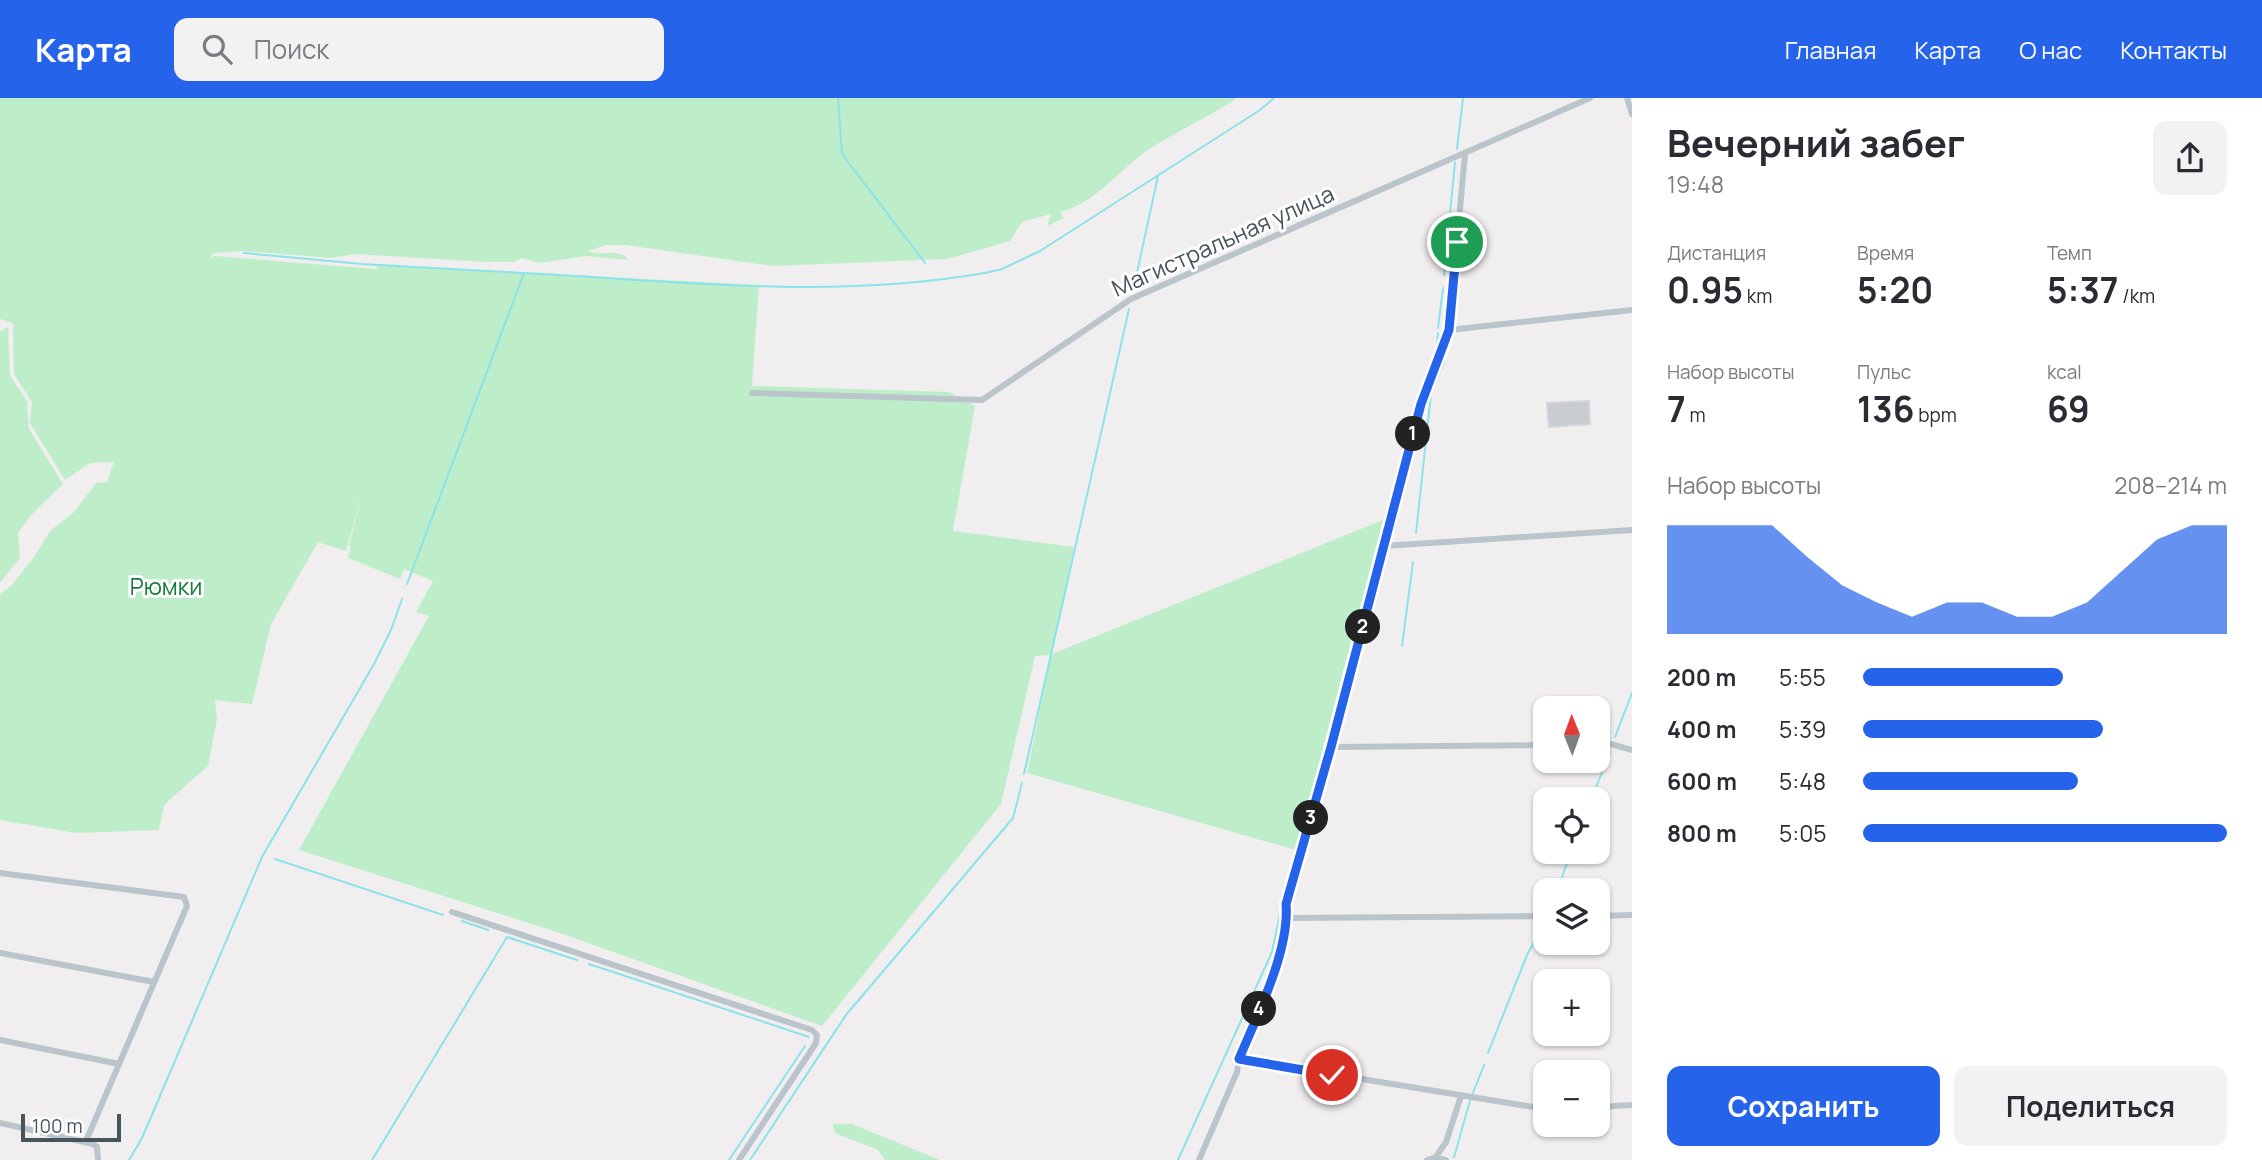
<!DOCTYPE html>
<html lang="ru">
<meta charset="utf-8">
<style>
:root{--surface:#fff;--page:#f2f2f3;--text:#2b2b33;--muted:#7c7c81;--accent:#2563eb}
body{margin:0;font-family:Manrope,sans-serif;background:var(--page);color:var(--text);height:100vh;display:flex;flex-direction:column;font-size:26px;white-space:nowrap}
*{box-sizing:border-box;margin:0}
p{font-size:23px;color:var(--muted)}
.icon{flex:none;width:38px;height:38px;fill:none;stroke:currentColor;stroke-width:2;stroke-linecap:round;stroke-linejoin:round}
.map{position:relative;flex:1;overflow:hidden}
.sheet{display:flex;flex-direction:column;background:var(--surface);width:630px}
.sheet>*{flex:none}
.needle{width:46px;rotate:359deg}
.tools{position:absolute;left:1533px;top:598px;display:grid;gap:14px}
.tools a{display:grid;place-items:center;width:77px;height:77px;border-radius:14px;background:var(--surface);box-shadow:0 2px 5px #0004;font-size:35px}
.scale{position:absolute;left:21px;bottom:18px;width:100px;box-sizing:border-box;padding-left:7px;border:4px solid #47545b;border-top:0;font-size:19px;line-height:24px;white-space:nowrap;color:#47545b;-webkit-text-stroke:5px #fff;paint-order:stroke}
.pin{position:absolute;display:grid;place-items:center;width:60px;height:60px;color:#fff;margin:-30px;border:4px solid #fff;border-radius:50%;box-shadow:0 2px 7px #0007}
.km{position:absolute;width:35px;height:35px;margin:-18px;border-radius:50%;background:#222;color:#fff;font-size:19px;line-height:35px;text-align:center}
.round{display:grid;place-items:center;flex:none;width:74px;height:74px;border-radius:14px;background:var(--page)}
.overview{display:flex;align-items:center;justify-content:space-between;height:119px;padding:0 35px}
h1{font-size:38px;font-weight:700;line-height:52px}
.figures{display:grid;grid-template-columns:repeat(3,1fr);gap:10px;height:119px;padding:7px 35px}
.figures div{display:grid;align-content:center}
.figures b{font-size:35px;font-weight:700}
.figures small{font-size:19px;font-weight:400}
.figures p{font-size:19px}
.chart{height:196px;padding:14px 35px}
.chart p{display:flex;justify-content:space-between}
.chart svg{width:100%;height:126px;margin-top:7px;fill:var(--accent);opacity:.7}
.primary-button{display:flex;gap:14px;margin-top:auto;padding:14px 35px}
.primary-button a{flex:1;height:80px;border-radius:14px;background:var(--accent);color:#fff;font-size:28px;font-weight:700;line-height:80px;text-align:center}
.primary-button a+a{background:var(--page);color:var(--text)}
ul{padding:0 35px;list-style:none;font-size:23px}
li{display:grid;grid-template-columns:112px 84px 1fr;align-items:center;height:52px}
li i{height:18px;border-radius:9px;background:var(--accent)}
header{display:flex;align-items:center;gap:42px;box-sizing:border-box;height:98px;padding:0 35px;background:var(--accent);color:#fff}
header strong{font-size:33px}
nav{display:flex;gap:38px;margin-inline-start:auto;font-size:24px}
.search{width:490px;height:63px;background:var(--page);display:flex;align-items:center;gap:18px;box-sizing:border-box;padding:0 24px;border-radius:14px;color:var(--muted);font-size:26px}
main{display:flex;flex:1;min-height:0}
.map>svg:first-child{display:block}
.green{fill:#bdeec9}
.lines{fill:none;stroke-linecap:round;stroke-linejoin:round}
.stream{stroke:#8be3ea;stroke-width:2}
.building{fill:#c8ccd1;stroke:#d2d6da;stroke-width:2}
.street{stroke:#bac5cb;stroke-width:6}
.route-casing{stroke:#fff;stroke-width:14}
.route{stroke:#2563eb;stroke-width:9}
.labels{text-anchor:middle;stroke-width:6;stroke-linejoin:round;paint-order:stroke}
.street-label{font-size:23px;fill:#47545b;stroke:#fff}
.park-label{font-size:23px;fill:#197b3c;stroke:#fff}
</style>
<header>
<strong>Карта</strong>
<div class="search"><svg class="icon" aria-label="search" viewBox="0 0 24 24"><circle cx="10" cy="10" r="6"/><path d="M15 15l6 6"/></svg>Поиск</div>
<nav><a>Главная</a><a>Карта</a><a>О нас</a><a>Контакты</a></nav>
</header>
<main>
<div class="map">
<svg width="1632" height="1062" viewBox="0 0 1632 1062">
<rect width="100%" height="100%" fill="#f1eeef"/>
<path class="green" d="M 0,0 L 1237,0 C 1209,19 1177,33 1148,52 C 1116,74 1098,104 1060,114 L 1064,120 L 1047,128 L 1051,116 L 1022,124 L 1010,143 L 947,161 L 772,168 L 626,147 L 606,147 L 588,153 C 602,160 617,148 629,162 L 587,158 L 539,165 L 522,160 L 514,164 L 486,164 L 355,156 L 331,160 L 244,153 L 213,155 L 211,160 L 215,158 L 376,171 L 378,167 L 759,187 L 752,288 L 949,294 L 975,308 L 953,433 L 1074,449 L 1052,556 L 1383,422 L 1296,752 L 1027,675 L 1051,557 L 1035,558 L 1001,706 L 822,928 L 557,834 L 299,752 L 429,518 L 416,514 L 433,483 L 404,471 L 400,481 L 348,460 L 351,449 L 349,447 L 363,392 L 346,453 L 318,444 L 271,526 L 252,606 L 215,602 L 217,621 L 208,668 L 164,707 L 159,732 L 76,735 L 0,722 L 0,496 L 11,488 L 34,459 L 50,433 L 74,414 L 96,385 L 107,384 L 114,364 L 90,365 L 65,382 L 30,325 L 32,304 L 14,276 L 13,225 L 0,221 Z
M 8,229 L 10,278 L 27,303 L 29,331 L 63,386 L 33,415 L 18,435 L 20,460 L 0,485 L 0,233 Z
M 833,1026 L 852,1026 L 940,1062 L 885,1062 L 878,1052 L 835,1035 Z"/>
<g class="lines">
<path class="stream" d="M 838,0 L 842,56 L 925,165
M 1457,51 L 1463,0
M 244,155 L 362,166 L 524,175
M 1444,177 L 1455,64
M 1133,193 L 1158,78
M 1438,230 L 1443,190
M 1437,248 L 1438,235
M 1416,435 L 1431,296 L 1444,264
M 407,486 L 524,175 C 681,183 828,202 985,175 L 1002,171 L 1040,153 L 1260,12 L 1274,0
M 1402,548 L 1413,464
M 1615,639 L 1632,595
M 1024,676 L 1129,211
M 1591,702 L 1610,654
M 275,761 L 443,817
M 1557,793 L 1571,754
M 462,823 L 488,832
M 589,866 L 809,939
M 1488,955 L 1527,857 L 1545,824
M 1473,995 L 1484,967
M 1454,1059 L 1470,1003
M 129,1062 L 142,1040 L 262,759 L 374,566 L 391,532 L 402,501
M 372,1062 L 507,839 L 577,862
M 729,1062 L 805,948
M 750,1062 L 846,917 L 1013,720 L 1022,685
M 1178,1062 L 1272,854 L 1280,816"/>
</g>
<path class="building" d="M 1589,303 L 1590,326 L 1549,329 L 1547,305 Z"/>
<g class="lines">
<path class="street" d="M 1627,0 L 1632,16
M 1449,232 L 1632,212
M 752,295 L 982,302 L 1131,201 L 1590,0
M 1384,448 L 1632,432
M 1598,647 L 1611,646 L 1632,652
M 1331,649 L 1545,647
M 0,775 L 184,799 L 187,808 L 86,1043
M 452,814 L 812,932 L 817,937 L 816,945 L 739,1062
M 1598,818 L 1632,817
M 1287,820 L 1545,818
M 0,855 L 154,884
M 0,942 L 119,966
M 1239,961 L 1545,1011
M 1598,1009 L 1632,1007
M 0,1025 L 93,1046 L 97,1049 L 98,1062
M 1199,1062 L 1237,974 L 1239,961 C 1257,918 1290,852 1286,805 L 1331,649 L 1421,306 L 1449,232 L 1465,56
M 1427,1062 L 1437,1059 L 1446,1062
M 1434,1062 L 1446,1044 L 1461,998"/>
</g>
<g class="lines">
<defs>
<path id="route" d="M 1332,977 L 1239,961 C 1257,918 1290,852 1286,806 L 1331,649 L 1421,306 L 1449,232 L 1457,144"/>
</defs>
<use href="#route" class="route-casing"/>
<use href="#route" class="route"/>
</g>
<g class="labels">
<g class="street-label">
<text transform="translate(1223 143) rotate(-24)" y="8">Магистральная улица</text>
</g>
<g class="park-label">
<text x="166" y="497">Рюмки</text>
</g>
</g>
</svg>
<div class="tools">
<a><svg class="needle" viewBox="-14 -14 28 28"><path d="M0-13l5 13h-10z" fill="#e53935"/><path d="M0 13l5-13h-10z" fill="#7c7c81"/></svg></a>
<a><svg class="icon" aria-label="locate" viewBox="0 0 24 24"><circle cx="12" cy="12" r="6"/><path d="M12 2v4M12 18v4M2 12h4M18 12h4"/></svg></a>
<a><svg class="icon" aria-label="layers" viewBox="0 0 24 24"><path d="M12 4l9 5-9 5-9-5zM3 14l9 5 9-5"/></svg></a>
<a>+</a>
<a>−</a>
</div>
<div class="scale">100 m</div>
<div class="pin" style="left:1457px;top:144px;background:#1e9e55"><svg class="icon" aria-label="arrive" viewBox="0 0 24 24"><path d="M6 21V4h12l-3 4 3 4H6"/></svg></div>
<div class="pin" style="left:1332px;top:977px;background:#d93025"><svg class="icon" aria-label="check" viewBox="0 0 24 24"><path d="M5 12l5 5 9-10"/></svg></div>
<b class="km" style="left:1413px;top:336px">1</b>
<b class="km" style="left:1363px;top:529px">2</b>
<b class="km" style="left:1311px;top:720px">3</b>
<b class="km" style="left:1259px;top:911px">4</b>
</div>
<section class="sheet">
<div class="overview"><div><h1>Вечерний забег</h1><p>19:48</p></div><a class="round"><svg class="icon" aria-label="share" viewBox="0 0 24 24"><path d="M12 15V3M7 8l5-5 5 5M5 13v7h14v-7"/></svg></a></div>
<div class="figures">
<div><p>Дистанция</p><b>0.95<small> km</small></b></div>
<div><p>Время</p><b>5:20</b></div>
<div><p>Темп</p><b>5:37<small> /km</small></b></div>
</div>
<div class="figures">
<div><p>Набор высоты</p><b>7<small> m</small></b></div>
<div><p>Пульс</p><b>136<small> bpm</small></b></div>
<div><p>kcal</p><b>69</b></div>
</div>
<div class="chart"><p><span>Набор высоты</span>208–214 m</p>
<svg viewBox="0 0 160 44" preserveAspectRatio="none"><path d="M0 44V6L10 6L20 6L30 6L40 17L50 27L60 33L70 38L80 33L90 33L100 38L110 38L120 33L130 22L140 11L150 6L160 6V44z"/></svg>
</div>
<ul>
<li><b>200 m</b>5:55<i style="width:55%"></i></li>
<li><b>400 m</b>5:39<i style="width:66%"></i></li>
<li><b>600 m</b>5:48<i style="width:59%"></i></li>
<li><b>800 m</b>5:05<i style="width:100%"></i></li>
</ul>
<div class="primary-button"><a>Сохранить</a><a>Поделиться</a></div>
</section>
</main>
